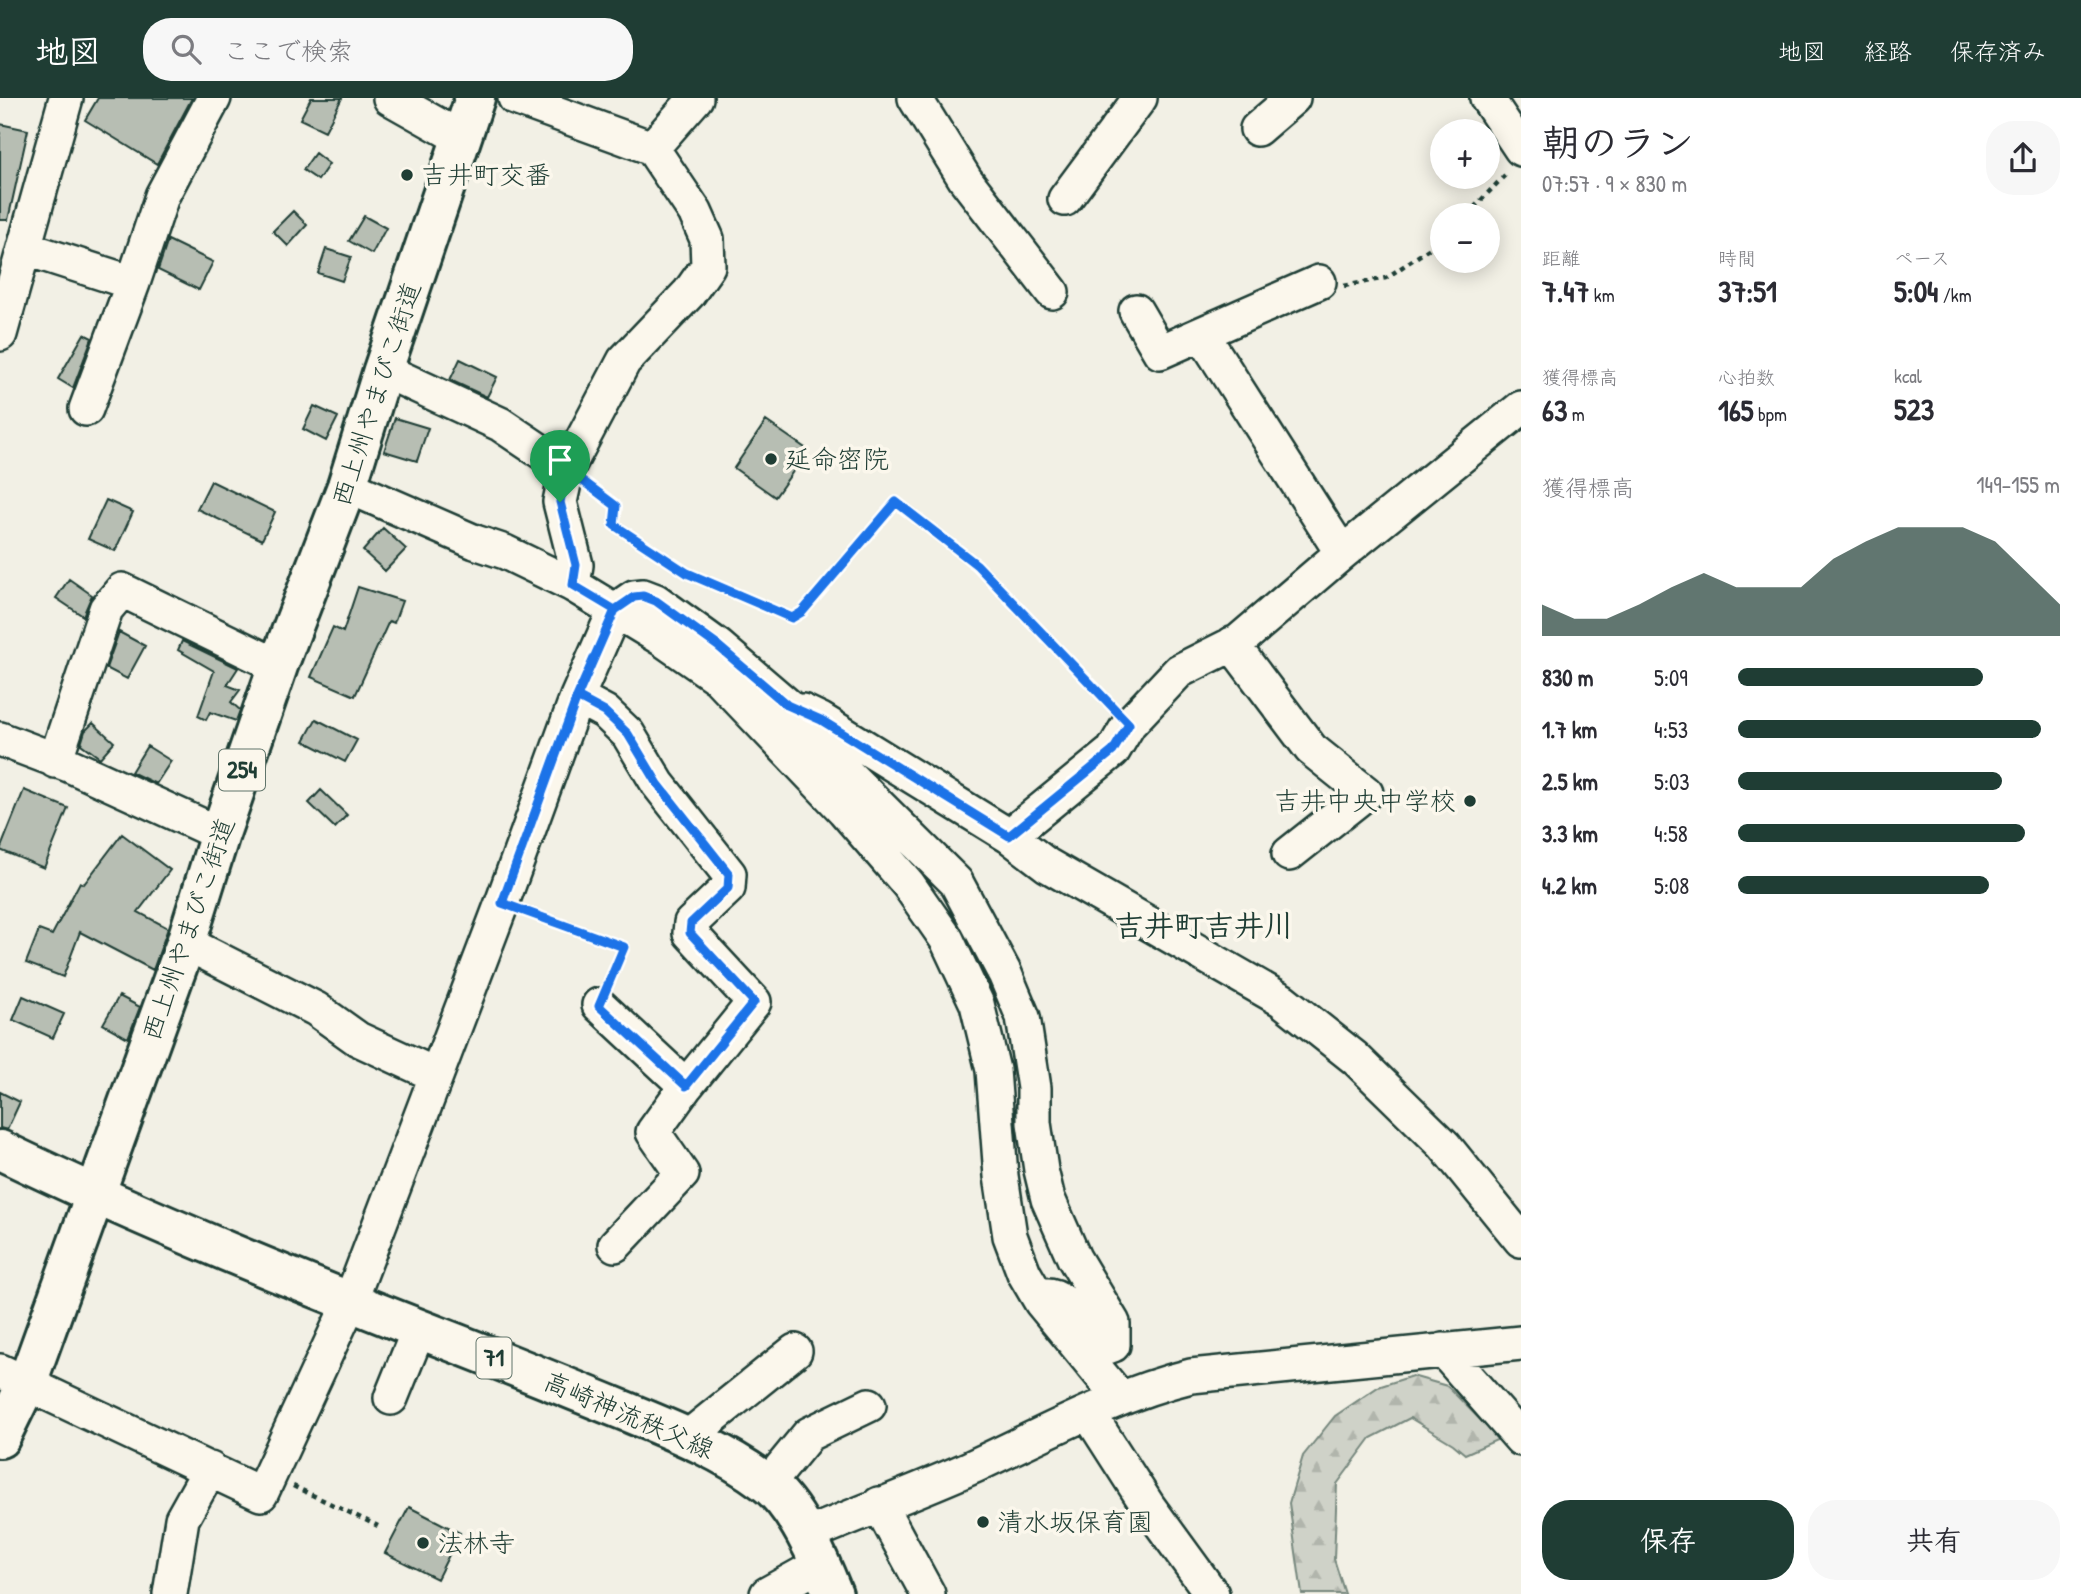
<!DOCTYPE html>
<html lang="ja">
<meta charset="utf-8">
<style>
:root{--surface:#fff;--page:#f7f7f7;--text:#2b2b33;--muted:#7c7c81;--accent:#1f3d34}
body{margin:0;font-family:"Patrick Hand","Klee One",sans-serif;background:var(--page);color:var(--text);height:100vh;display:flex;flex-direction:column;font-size:26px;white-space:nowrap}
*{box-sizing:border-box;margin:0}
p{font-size:23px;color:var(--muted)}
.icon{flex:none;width:38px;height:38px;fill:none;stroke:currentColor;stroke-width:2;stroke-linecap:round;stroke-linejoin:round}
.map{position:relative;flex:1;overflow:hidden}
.panel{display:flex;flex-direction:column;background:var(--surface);width:560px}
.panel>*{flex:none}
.controls{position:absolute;left:1430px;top:21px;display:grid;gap:14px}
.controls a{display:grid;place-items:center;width:70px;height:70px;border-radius:50%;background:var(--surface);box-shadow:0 4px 18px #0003;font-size:35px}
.pin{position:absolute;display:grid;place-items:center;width:60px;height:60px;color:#fff;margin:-72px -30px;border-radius:50% 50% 50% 0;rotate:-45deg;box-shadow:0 0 7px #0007}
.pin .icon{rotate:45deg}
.round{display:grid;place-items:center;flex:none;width:74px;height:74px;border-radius:28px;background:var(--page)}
.headline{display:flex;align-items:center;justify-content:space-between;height:119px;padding:0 21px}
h1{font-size:38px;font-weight:700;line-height:52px}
.figures{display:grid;grid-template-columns:repeat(3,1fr);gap:10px;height:119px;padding:7px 21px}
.figures div{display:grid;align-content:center}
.figures b{font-size:30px;font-weight:700}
.figures small{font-size:19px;font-weight:400}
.figures p{font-size:19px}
.chart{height:196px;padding:14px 21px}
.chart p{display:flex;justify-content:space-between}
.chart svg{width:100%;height:126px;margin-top:7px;fill:var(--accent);opacity:.7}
.cta{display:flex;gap:14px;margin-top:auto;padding:14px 21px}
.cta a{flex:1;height:80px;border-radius:28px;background:var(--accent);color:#fff;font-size:28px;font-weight:700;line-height:80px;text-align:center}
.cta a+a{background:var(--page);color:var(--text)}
ul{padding:0 21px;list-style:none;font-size:23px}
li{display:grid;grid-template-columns:112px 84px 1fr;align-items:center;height:52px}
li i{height:18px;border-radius:9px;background:var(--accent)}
header{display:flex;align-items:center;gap:42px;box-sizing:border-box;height:98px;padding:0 35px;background:var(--accent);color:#fff}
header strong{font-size:33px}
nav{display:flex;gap:38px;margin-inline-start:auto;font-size:24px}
.search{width:490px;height:63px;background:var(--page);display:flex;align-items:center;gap:18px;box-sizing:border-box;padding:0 24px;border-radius:28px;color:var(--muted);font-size:26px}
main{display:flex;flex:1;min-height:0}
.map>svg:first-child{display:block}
.forest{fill:url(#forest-firs);stroke:#77887e;stroke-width:2}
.building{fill:#b7beb3;stroke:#1f3d34;stroke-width:2}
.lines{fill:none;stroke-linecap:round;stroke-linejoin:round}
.minor-casing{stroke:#1f3d34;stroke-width:38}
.major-casing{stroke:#1f3d34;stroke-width:44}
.highway-casing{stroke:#1f3d34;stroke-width:44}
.path{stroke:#1f3d34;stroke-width:4.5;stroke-dasharray:5 5;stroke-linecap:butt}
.minor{stroke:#fbf7ec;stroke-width:33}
.major{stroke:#fbf7ec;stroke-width:38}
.highway{stroke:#fbf7ec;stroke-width:38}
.route-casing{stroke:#fff;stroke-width:14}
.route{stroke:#1a73e8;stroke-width:9}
.poi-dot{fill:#1f3d34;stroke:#fbf7ec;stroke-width:2.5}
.labels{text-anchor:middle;stroke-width:7;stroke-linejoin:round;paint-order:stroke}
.shield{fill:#fbf7ec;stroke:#61756b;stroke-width:2}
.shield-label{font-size:24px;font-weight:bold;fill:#1f3d34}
.poi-label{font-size:26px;fill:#1f3d34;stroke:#fbf7ec;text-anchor:start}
.street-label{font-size:26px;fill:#1f3d34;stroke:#fbf7ec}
.quarter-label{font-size:30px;font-weight:bold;fill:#1f3d34;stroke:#fbf7ec}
</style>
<header>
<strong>地図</strong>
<div class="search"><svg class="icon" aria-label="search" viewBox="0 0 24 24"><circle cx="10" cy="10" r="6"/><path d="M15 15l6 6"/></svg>ここで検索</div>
<nav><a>地図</a><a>経路</a><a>保存済み</a></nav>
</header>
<main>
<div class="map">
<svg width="1521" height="1496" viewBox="0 0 1521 1496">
<defs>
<pattern id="forest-firs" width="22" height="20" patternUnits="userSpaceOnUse" patternTransform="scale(1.75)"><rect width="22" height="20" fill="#cfd2c8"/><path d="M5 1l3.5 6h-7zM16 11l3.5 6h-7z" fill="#b1b5ac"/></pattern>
</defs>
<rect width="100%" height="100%" fill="#f2f0e5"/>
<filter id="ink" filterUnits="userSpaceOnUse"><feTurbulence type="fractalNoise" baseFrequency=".0143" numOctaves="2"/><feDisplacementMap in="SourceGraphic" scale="14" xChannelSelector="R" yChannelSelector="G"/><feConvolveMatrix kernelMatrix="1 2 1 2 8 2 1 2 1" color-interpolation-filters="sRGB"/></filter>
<g filter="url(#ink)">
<path class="forest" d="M 1412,1278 L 1447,1288 L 1499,1341 L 1465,1356 L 1453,1346 L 1410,1320 L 1371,1340 L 1337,1386 L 1334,1461 L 1345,1496 L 1302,1496 L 1289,1405 L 1303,1358 L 1335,1318 L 1378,1289 Z"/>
<path class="building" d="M 98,0 L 192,0 L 157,66 L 85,22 Z
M 311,0 L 342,0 L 325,33 L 300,21 Z
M 0,26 L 28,32 L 8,122 L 0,122 Z
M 315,55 L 329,66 L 318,82 L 303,72 Z
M 293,113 L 307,127 L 288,148 L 273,133 Z
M 364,118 L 386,130 L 372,156 L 349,143 Z
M 168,142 L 213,164 L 199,192 L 158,172 Z
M 326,151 L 351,159 L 342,183 L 318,175 Z
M 84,236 L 92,240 L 73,290 L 58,281 Z
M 460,261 L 497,279 L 487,299 L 450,282 Z
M 314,308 L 338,319 L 326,343 L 303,331 Z
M 395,320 L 428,330 L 417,363 L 384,353 Z
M 766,323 L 808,352 L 775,399 L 734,370 Z
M 211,383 L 275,414 L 262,442 L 197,411 Z
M 106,402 L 133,414 L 115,453 L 88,441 Z
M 383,430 L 406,451 L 385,473 L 363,453 Z
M 69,481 L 92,497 L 83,518 L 56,500 Z
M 358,489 L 402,503 L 394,525 L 389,523 L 355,598 L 311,579 L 333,529 L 343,534 Z
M 119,534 L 145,548 L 127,581 L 106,570 Z
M 182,543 L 238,570 L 227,587 L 240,592 L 231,604 L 240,612 L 236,623 L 210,614 L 206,622 L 198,618 L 214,573 L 178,552 Z
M 316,621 L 357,642 L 345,664 L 304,643 Z
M 93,625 L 114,644 L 100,660 L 81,646 L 85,633 Z
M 147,648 L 171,663 L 156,686 L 131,674 Z
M 24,692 L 68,710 L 44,770 L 0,752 Z
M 321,692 L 347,717 L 335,730 L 309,705 Z
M 122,736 L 170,772 L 138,814 L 168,830 L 153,872 L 80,834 L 63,879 L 26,865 L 39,832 L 52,837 L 80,784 L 84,786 Z
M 23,898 L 64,916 L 53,940 L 13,922 Z
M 119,898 L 140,909 L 128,940 L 103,926 Z
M 0,994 L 20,1004 L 7,1032 L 0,1030 Z
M 409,1409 L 460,1435 L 437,1481 L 385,1455 Z"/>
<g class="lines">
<defs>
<path id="minor" d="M 390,0 L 461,40
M 515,0 L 652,50 L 695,114 L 707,141 L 708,168 L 689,195 L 624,263 L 567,371
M 915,0 L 965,81 L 1052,194
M 1487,0 L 1521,51
M 1257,31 L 1293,0
M 652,50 L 696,0
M 1065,101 L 1140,0
M 24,150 L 133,185
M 1136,213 L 1160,254 L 1319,184
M 0,236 L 66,0
M 1202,236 L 1342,455
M 383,272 L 500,326 L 567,371 L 560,404 L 576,467 L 573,487
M 86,311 L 133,185 L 162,98 L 214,0
M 347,388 L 475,444 L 505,454 L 573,487 L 662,541 L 718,580 L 844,712 L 908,786 L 947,842 L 977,906 L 993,972 L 1001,1078 L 1010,1138 L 1024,1175 L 1041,1204 L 1120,1300
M 1232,546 L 1311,651 L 1366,695 L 1289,756
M 577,599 L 605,614 L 628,636 L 658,686 L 729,776 L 728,790 L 691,825 L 690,835 L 754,904 L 686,988 L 653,1034 L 682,1076 L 615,1147
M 802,613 L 821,622 L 1009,738 L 1047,767 L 1282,902 L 1355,960 L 1444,1047 L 1521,1142
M 0,641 L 69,667 L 220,736
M 55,663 L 106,511 L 122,492 L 278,568
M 1009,738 L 1113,653 L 1129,626 L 1179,573 L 1239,543 L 1342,455 L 1521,310
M 186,845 L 316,911 L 358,941 L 436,977
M 599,907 L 686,988
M 1443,1252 L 1521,1341
M 0,1273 L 261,1396 L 350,1204 L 502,805 L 577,599 L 615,512 L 634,499 L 643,498 L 656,503 L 718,548 L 787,607 L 847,676 L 956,784 L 1005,876 L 1023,919 L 1034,990 L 1034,1025 L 1041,1072 L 1048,1101 L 1074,1160 L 1113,1225 L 1113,1247 L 1102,1251 C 1081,1236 1070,1189 1038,1198
M 391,1300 L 419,1231
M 1089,1316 L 1148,1408 L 1212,1496
M 688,1339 L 795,1253
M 768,1386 L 809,1336 L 869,1307
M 879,1406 L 928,1496
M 807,1437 C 861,1414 916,1394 970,1370 C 1042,1337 1113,1297 1191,1278 L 1521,1245
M 170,1496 L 182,1421 L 210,1371
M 767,1496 L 821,1466"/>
<path id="major" d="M 0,1052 C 150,1124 303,1186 458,1246 C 512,1267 566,1289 620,1311 C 671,1332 721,1351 765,1384 C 796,1407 819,1461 833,1496"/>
<path id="highway" d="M 0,1340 L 27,1285 L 186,845 L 220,736 L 278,568 L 347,388 L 383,272 L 475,0"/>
</defs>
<use href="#minor" class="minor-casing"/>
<use href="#major" class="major-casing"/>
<use href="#highway" class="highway-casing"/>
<path class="path" d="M 1467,117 L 1507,75
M 1344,188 L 1386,180 L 1442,142
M 591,389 L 616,408 L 614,427 L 687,475 L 792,520 L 802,514 L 896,404 L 977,467 L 1111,607
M 526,814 L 624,849 L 609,884
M 293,1388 L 378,1428"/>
<use href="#minor" class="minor"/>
<use href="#major" class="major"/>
<use href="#highway" class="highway"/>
</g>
</g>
<g class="lines" filter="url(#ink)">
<defs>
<path id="route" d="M 560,404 L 576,467 L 573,487 L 615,512 L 577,599 L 502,805 L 624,849 L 599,908 L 686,988 L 754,904 L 690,835 L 691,825 L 728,790 L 729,776 L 658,686 L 628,636 L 605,614 L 577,599 L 615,512 L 634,499 L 643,498 L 656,503 L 718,548 L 787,607 L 821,622 L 1009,738 L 1113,653 L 1129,626 L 977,467 L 896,404 L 802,514 L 792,520 L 687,475 L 614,427 L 616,408 L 567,371 L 560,404"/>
</defs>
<use href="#route" class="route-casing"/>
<use href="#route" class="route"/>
</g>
<g class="poi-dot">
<circle cx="407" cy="77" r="7"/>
<circle cx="771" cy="361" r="7"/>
<circle cx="1470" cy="703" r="7"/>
<circle cx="983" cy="1424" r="7"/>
<circle cx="423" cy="1445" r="7"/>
</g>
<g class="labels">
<g class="shield">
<rect x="219" y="651.5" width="46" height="41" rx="5"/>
<rect x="476.5" y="1239.5" width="35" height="41" rx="5"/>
</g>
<g class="shield-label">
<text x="242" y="680">254</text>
<text x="494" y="1268">71</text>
</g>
<g class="poi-label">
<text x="421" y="86">吉井町交番</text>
<text x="785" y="370">延命密院</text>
<text x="1456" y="712" text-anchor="end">吉井中央中学校</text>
<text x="997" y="1433">清水坂保育園</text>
<text x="437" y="1454">法林寺</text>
</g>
<g class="street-label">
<text transform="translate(376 296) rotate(-72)" y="9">西上州やまびこ街道</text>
<text transform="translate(188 831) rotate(-71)" y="9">西上州やまびこ街道</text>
<text transform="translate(629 1317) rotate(23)" y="9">高崎神流秩父線</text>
</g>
<g class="quarter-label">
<text x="1204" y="838">吉井町吉井川</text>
</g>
</g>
</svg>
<div class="controls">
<a>+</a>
<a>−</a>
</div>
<div class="pin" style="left:560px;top:404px;background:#1e9e55"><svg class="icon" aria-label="arrive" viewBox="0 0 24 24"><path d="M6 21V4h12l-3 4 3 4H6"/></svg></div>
</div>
<section class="panel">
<div class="headline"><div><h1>朝のラン</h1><p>07:57 · 9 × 830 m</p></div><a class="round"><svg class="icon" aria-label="share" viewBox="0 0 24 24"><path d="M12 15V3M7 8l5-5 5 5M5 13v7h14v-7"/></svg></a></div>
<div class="figures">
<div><p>距離</p><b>7.47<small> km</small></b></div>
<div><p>時間</p><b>37:51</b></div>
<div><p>ペース</p><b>5:04<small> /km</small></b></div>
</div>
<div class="figures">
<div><p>獲得標高</p><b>63<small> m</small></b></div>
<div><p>心拍数</p><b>165<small> bpm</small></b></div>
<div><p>kcal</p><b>523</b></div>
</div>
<div class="chart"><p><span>獲得標高</span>149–155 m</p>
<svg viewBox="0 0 160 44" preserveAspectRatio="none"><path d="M0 44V33L10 38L20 38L30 33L40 27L50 22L60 27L70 27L80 27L90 17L100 11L110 6L120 6L130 6L140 11L150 22L160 33V44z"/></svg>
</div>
<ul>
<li><b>830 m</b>5:09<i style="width:76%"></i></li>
<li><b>1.7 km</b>4:53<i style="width:94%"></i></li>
<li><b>2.5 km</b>5:03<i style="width:82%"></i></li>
<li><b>3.3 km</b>4:58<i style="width:89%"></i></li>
<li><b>4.2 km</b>5:08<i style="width:78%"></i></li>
</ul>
<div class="cta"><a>保存</a><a>共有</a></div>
</section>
</main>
